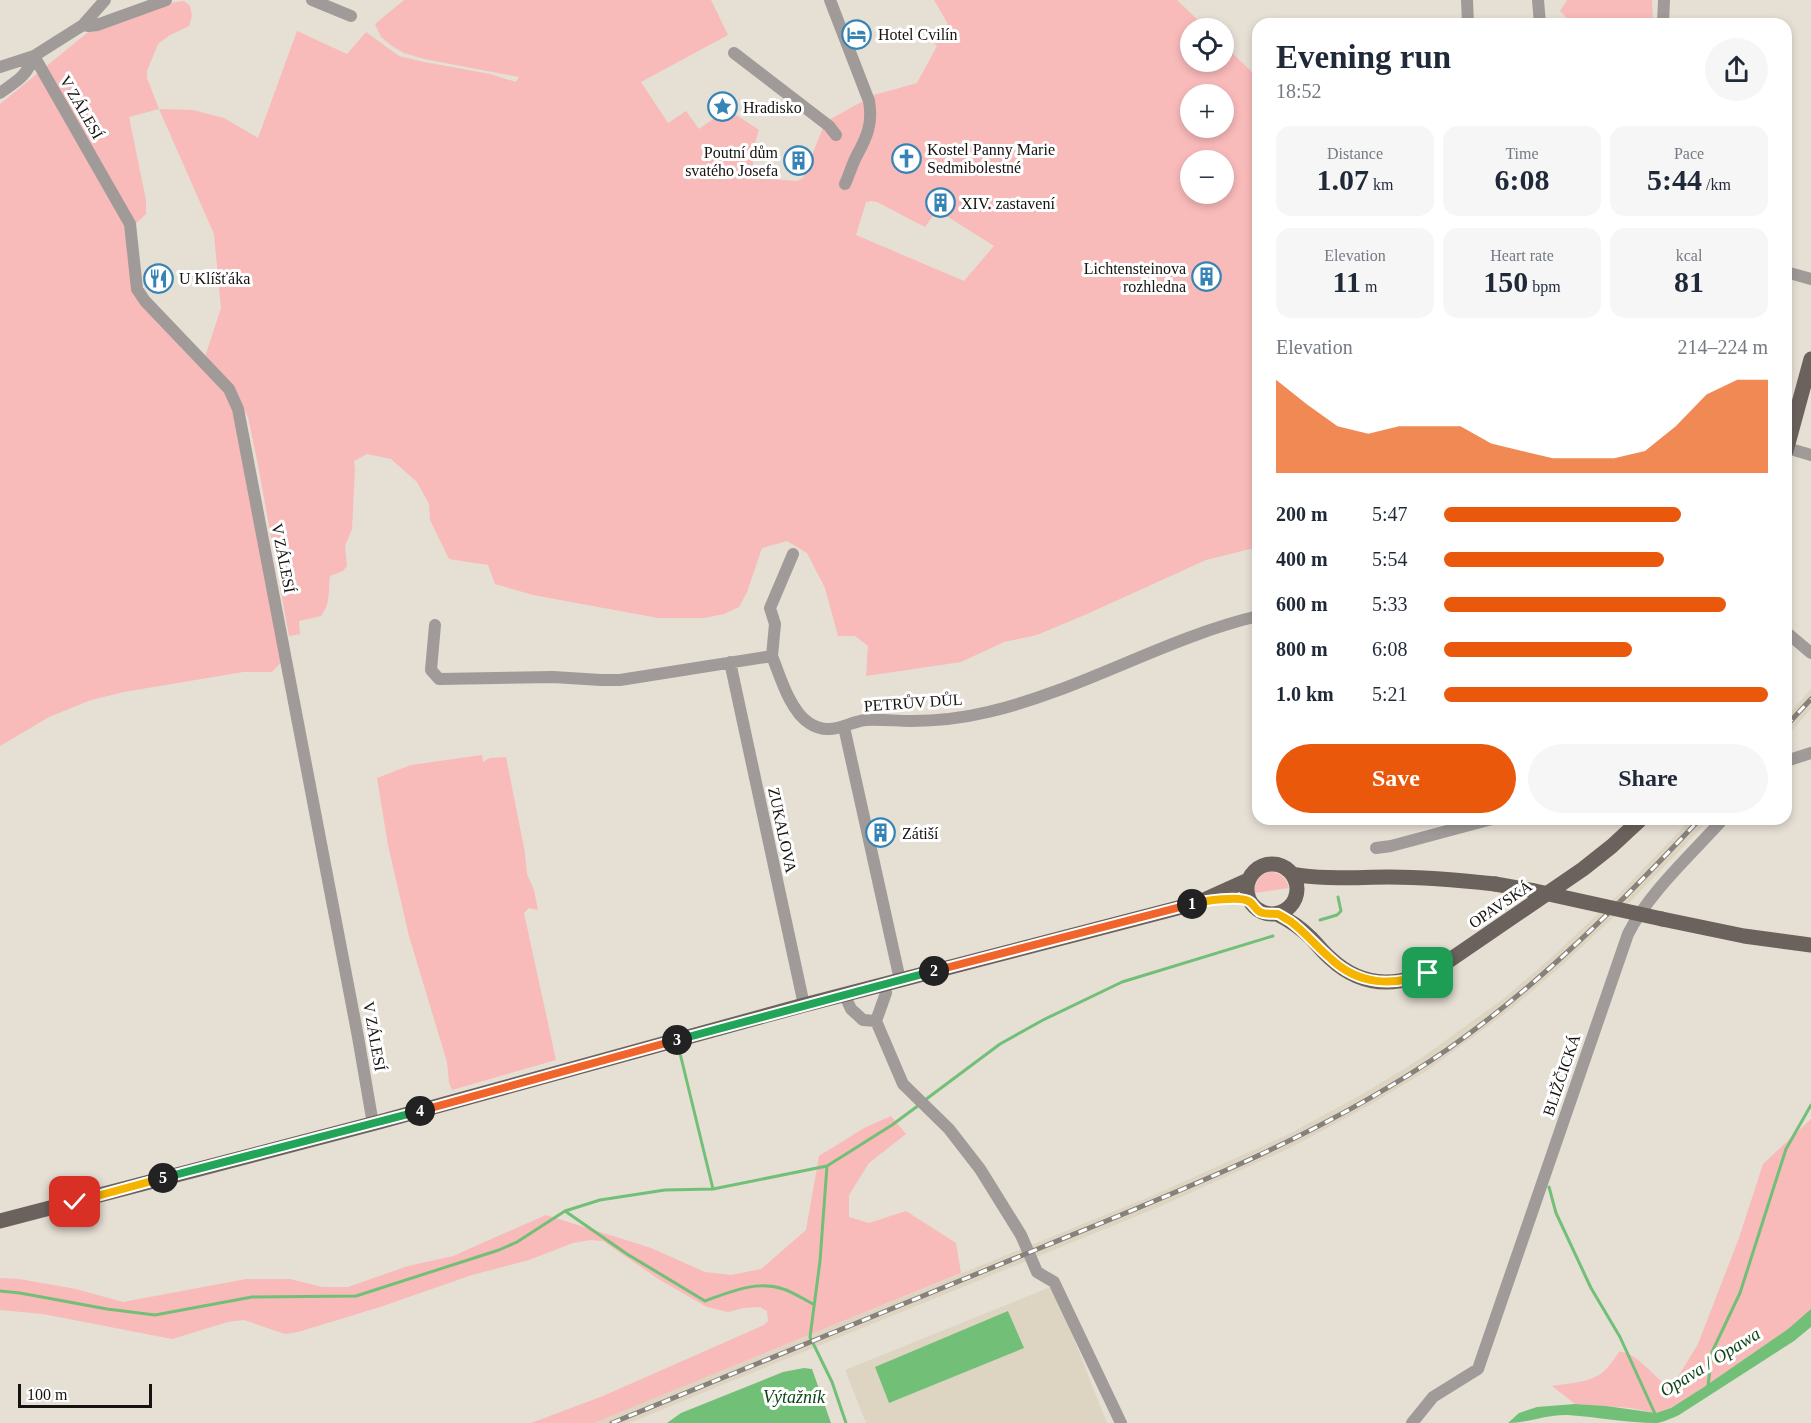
<!DOCTYPE html>
<meta charset="utf-8">
<style>
:root{--surface:#fff;--page:#f6f6f7;--text:#1f2937;--muted:#747a83;--accent:#ea580c}
body{margin:0;font-family:"Times New Roman",serif;background:var(--page);color:var(--text);height:100vh;display:flex;flex-direction:column;font-size:22px;white-space:nowrap}
*{box-sizing:border-box;margin:0}
p{font-size:20px;color:var(--muted)}
.icon{flex:none;width:33px;height:33px;fill:none;stroke:currentColor;stroke-width:2;stroke-linecap:round;stroke-linejoin:round}
.map{position:relative;flex:1;overflow:hidden}
.side{position:absolute;left:1252px;top:18px;width:540px;height:807px;display:flex;flex-direction:column;background:var(--surface);border-radius:18px;box-shadow:0 3px 9px #0003}
.side>*{flex:none}
.controls{position:absolute;left:1180px;top:18px;display:grid;gap:12px}
.controls a{display:grid;place-items:center;width:54px;height:54px;border-radius:50%;background:var(--surface);box-shadow:0 3px 9px #0003;font-size:30px}
.scale{position:absolute;left:18px;bottom:15px;width:134px;box-sizing:border-box;padding-left:6px;border:3px solid #15120f;border-top:0;font-size:16px;line-height:21px;white-space:nowrap;color:#15120f;-webkit-text-stroke:4px #fff;paint-order:stroke}
.pin{position:absolute;display:grid;place-items:center;width:51px;height:51px;color:#fff;margin:-26px;border-radius:12px;box-shadow:0 3px 9px #0006}
.km{position:absolute;width:30px;height:30px;margin:-15px;border-radius:50%;background:#222;color:#fff;font-size:16px;line-height:30px;text-align:center}
.round{display:grid;place-items:center;flex:none;width:63px;height:63px;border-radius:32px;background:var(--page)}
.head{display:flex;align-items:center;justify-content:space-between;height:102px;padding:0 24px}
h1{font-size:33px;font-weight:700;line-height:45px}
.figures{display:grid;grid-template-columns:repeat(3,1fr);gap:9px;height:102px;padding:6px 24px}
.figures div{display:grid;align-content:center;border-radius:15px;background:var(--page);text-align:center}
.figures b{font-size:30px;font-weight:700}
.figures small{font-size:16px;font-weight:400}
.figures p{font-size:16px}
.chart{height:168px;padding:12px 24px}
.chart p{display:flex;justify-content:space-between}
.chart svg{width:100%;height:108px;margin-top:6px;fill:var(--accent);opacity:.7}
.primary-button{display:flex;gap:12px;margin-top:auto;padding:12px 24px}
.primary-button a{flex:1;height:69px;border-radius:36px;background:var(--accent);color:#fff;font-size:24px;font-weight:700;line-height:69px;text-align:center}
.primary-button a+a{background:var(--page);color:var(--text)}
ul{padding:0 24px;list-style:none;font-size:20px}
li{display:grid;grid-template-columns:96px 72px 1fr;align-items:center;height:45px}
li i{height:15px;border-radius:8px;background:var(--accent)}
.map>svg:first-child{display:block}
.built{fill:#ded4c2}
.green{fill:#f9baba;fill-rule:evenodd}
.water{fill:#72bf77}
.lines{fill:none;stroke-linecap:round;stroke-linejoin:round}
.stream{stroke:#72bf77;stroke-width:3}
.minor{stroke:#a09b98;stroke-width:12}
.major{stroke:#6b625d;stroke-width:15}
.rail-casing{stroke:#86817a;stroke-width:5}
.rail{stroke:#fff;stroke-width:3;stroke-dasharray:9;stroke-linecap:butt}
.major-bridge{stroke:#6b625d;stroke-width:15}
.split-1-casing{stroke:#fff;stroke-width:12}
.split-2-casing{stroke:#fff;stroke-width:12}
.split-3-casing{stroke:#fff;stroke-width:12}
.split-4-casing{stroke:#fff;stroke-width:12}
.split-5-casing{stroke:#fff;stroke-width:12}
.split-6-casing{stroke:#fff;stroke-width:12}
.split-1{stroke:#f5b400;stroke-width:8}
.split-2{stroke:#f0652b;stroke-width:8}
.split-3{stroke:#22a559;stroke-width:8}
.split-4{stroke:#f0652b;stroke-width:8}
.split-5{stroke:#22a559;stroke-width:8}
.split-6{stroke:#f5b400;stroke-width:8}
.labels{text-anchor:middle;stroke-width:6;stroke-linejoin:round;paint-order:stroke}
.poi-label{font-size:16px;fill:#15120f;stroke:#fff;text-anchor:start}
.street-label{font-size:16px;fill:#15120f;stroke:#fff}
.water-label{font-size:18px;font-style:italic;fill:#0e4516;stroke:#fff}
</style>
<div class="map">
<svg width="1811" height="1423" viewBox="0 0 1811 1423">
<rect width="100%" height="100%" fill="#e6dfd4"/>
<path class="built" d="M 1811,689 L 1811,709 L 1787,736 L 1787,716 Z
M 1691,819 L 1710,819 L 1627,905 L 1559,968 L 1511,1009 L 1473,1037 L 1428,1070 L 1368,1106 L 1292,1147 L 1159,1207 L 629,1423 L 594,1423 L 1154,1195 L 1287,1135 L 1361,1095 L 1420,1059 L 1503,999 L 1551,958 L 1618,895 Z
M 1053,1286 L 1107,1423 L 866,1423 L 845,1370 Z"/>
<path class="green" d="M 404,0 L 711,0 L 728,35 L 641,82 L 668,123 L 686,111 L 699,129 L 727,109 L 759,130 L 752,152 L 754,178 L 797,181 L 803,178 L 824,125 L 827,121 L 874,95 L 917,83 L 937,46 L 925,35 L 948,24 L 934,0 L 1177,0 L 1206,28 L 1191,28 L 1191,62 L 1224,62 L 1224,45 L 1258,78 L 1258,547 L 1206,560 L 1087,614 L 1037,635 L 1004,642 L 961,662 L 866,676 L 868,646 L 855,636 L 838,636 L 825,588 L 807,553 L 787,541 L 762,548 L 747,592 L 739,607 L 724,614 L 704,618 L 658,618 L 533,595 L 495,584 L 488,565 L 449,559 L 430,520 L 429,504 L 417,482 L 391,459 L 367,454 L 354,461 L 355,469 L 352,529 L 345,546 L 347,566 L 343,571 L 330,576 C 328,591 331,603 321,616 L 299,621 L 300,634 L 289,636 L 258,465 L 248,417 L 230,383 L 205,357 L 221,308 L 214,234 L 159,109 L 129,117 L 146,200 L 146,214 L 129,230 L 135,294 L 221,387 L 231,403 L 281,662 L 272,672 L 243,672 L 124,692 L 91,700 L 49,717 L 0,746 L 0,104 L 87,33 L 163,4 L 184,1 L 190,6 L 192,16 L 189,26 L 170,35 L 158,44 L 147,71 L 147,78 L 159,109 L 193,110 L 224,118 L 258,138 L 297,31 L 347,54 L 366,32 L 399,56 L 424,62 L 490,74 L 516,82 L 519,77 L 424,59 L 404,53 L 392,46 L 381,37 L 375,24 ZM 1191,94 L 1224,94 L 1224,128 L 1191,128 ZM 1191,160 L 1224,160 L 1224,194 L 1191,194 ZM 871,201 L 877,202 L 925,227 L 937,210 L 994,246 L 964,281 L 856,235 L 866,202 Z
M 1567,0 L 1652,0 L 1653,24 L 1573,24 L 1560,11 Z
M 482,755 L 483,762 L 490,758 L 506,757 L 525,853 L 527,874 L 534,890 L 538,910 L 529,908 L 524,913 L 556,1060 L 452,1090 L 449,1083 L 447,1062 L 409,936 L 388,845 L 377,778 L 411,765 Z
M 1269,872 C 1280,872 1286,877 1289,888 L 1255,893 C 1254,883 1259,875 1269,872 Z
M 891,1116 L 906,1134 L 869,1163 L 849,1195 L 849,1217 L 869,1223 L 906,1211 L 956,1243 L 961,1273 L 594,1423 L 531,1423 L 603,1396 L 764,1325 L 768,1321 L 767,1311 L 760,1307 L 743,1308 L 728,1312 L 707,1307 L 660,1280 L 603,1241 L 590,1240 L 573,1243 L 529,1260 L 472,1275 L 380,1307 L 298,1332 L 285,1334 L 244,1320 L 228,1322 L 172,1339 L 43,1314 L 0,1310 L 0,1278 L 19,1279 L 76,1289 L 123,1302 L 246,1279 L 290,1279 L 322,1287 L 348,1287 L 408,1266 L 453,1256 L 546,1215 L 651,1248 L 705,1272 L 731,1275 L 761,1269 L 806,1230 L 819,1156 L 864,1128 Z
M 1811,1119 L 1811,1309 L 1788,1329 L 1704,1387 L 1671,1408 L 1656,1413 L 1631,1408 L 1575,1404 L 1552,1386 C 1569,1383 1595,1383 1607,1368 C 1612,1363 1615,1357 1619,1352 C 1631,1350 1651,1372 1661,1381 L 1676,1380 L 1698,1344 L 1739,1238 L 1763,1164 Z"/>
<path class="water" d="M 1811,1309 L 1811,1327 L 1794,1341 L 1679,1415 C 1672,1418 1664,1422 1657,1423 C 1627,1423 1597,1417 1568,1415 C 1547,1414 1528,1423 1508,1423 L 1519,1413 L 1537,1407 L 1575,1404 L 1606,1406 L 1656,1413 L 1671,1408 L 1704,1387 L 1788,1329 Z
M 1008,1311 L 1024,1348 L 889,1403 L 875,1367 Z
M 804,1368 L 812,1369 L 831,1423 L 667,1423 L 681,1413 L 783,1372 Z"/>
<g class="lines">
<path class="stream" d="M 1320,920 L 1337,915 L 1341,911 L 1338,897
M 678,1045 L 713,1189
M 925,1100 L 1000,1044 L 1043,1020 L 1122,982 L 1273,936
M 827,1166 L 820,1261 L 810,1337 L 832,1382 L 846,1423
M 1549,1187 L 1556,1213 L 1591,1288 L 1620,1337 L 1656,1416
M 565,1211 L 627,1254 L 705,1301 C 730,1292 756,1280 783,1289 C 793,1292 803,1299 813,1304
M 0,1291 L 20,1293 L 107,1309 L 155,1315 L 252,1297 L 356,1296 L 499,1250 L 517,1242 L 565,1211 L 600,1200 L 665,1190 L 713,1189 L 827,1166 L 892,1125 L 919,1105
M 1708,1386 L 1712,1352 L 1740,1293 L 1786,1149 L 1811,1105"/>
<path class="minor" d="M 312,0 L 351,16
M 830,0 L 869,101 C 873,124 867,137 856,157 C 852,165 849,175 845,184
M 1467,0 L 1468,24
M 1538,0 L 1540,24
M 1663,24 L 1664,0
M 83,25 L 89,26 L 97,25 L 166,0
M 734,53 L 829,126 L 836,135
M 34,56 L 130,224 L 137,289 L 145,301 L 229,389 L 238,409 L 358,1037 L 373,1124
M 0,67 L 34,56 L 83,25 L 105,0
M 0,93 C 18,80 26,77 34,56
M 1786,272 L 1811,279
M 1787,448 L 1811,455
M 435,625 L 431,670 L 439,679 L 553,677 L 601,680 L 620,680 L 772,656 C 780,676 790,711 809,723 C 830,737 845,723 865,720 C 881,719 896,721 911,721 C 937,721 963,718 988,712 C 1082,690 1165,638 1258,616
M 1786,632 L 1811,653
M 772,656 L 775,624 L 770,608 L 793,554
M 730,662 L 804,1005
M 844,727 L 900,980
M 1786,761 L 1811,753
M 1376,848 L 1391,846 L 1492,819
M 885,984 L 886,993 L 876,1021 L 903,1084 L 949,1129 L 980,1169 L 1021,1235 L 1037,1272 L 1054,1282 L 1121,1423
M 844,994 L 851,1009 L 863,1020 L 876,1021
M 1412,1423 L 1433,1397 L 1478,1369 L 1628,934 C 1649,892 1692,854 1723,819"/>
<path class="major" d="M 1786,451 L 1811,359
M1247 889a25 25 0 1 1 50 0a25 25 0 1 1-50 0Z
M 1292,874 C 1324,880 1356,877 1389,877 C 1424,877 1459,880 1495,884
M 1277,914 C 1289,920 1301,928 1311,938 C 1317,944 1323,952 1330,958 C 1365,991 1404,987 1444,964 L 1583,869 L 1612,846 L 1641,819
M 1662,919 L 1744,936 L 1811,945
M 0,1221 L 379,1122 L 804,1005 L 1197,903 L 1248,880"/>
<defs>
<path id="rail" d="M 1786,726 L 1811,699
M 612,1423 C 756,1364 901,1305 1045,1246 C 1184,1189 1324,1135 1448,1049 C 1542,983 1622,902 1700,819"/>
</defs>
<use href="#rail" class="rail-casing"/>
<use href="#rail" class="rail"/>
<path class="major-bridge" d="M 1495,884 L 1535,891 L 1662,919"/>
</g>
<g class="lines">
<defs>
<path id="split-1" d="M 1192,904 C 1203,901 1241,895 1250,902 C 1254,905 1255,909 1260,912 C 1266,915 1272,913 1278,914 C 1282,916 1286,919 1290,921 C 1305,932 1316,946 1330,958 C 1358,985 1393,987 1428,973"/>
<path id="split-2" d="M 934,971 L 1192,904"/>
<path id="split-3" d="M 677,1040 L 934,971"/>
<path id="split-4" d="M 420,1111 L 677,1040"/>
<path id="split-5" d="M 163,1178 L 420,1111"/>
<path id="split-6" d="M 75,1202 L 163,1178"/>
</defs>
<use href="#split-1" class="split-1-casing"/>
<use href="#split-2" class="split-2-casing"/>
<use href="#split-3" class="split-3-casing"/>
<use href="#split-4" class="split-4-casing"/>
<use href="#split-5" class="split-5-casing"/>
<use href="#split-6" class="split-6-casing"/>
<use href="#split-1" class="split-1"/>
<use href="#split-2" class="split-2"/>
<use href="#split-3" class="split-3"/>
<use href="#split-4" class="split-4"/>
<use href="#split-5" class="split-5"/>
<use href="#split-6" class="split-6"/>
</g>
<defs>
<symbol id="hotel-ring" viewBox="-11 -11 22 22"><circle r="9.5" fill="#fff" stroke="#3684b6" stroke-width="1.5"/><path d="M-6-4.5h1.5V1H6V5H4.5V3h-9V5H-6ZM-4 0a1.8 1.8 0 1 1 3.6 0ZM.5 0V-2.5h3Q6-2.5 6 0Z" fill="#3684b6"/></symbol>
<symbol id="sight-ring" viewBox="-11 -11 22 22"><circle r="9.5" fill="#fff" stroke="#3684b6" stroke-width="1.5"/><path d="M0-6L1.8-2.2L6-1.7L2.9 1.2L3.7 5.4L0 3.3L-3.7 5.4L-2.9 1.2L-6-1.7L-1.8-2.2Z" fill="#3684b6"/></symbol>
<symbol id="church-ring" viewBox="-11 -11 22 22"><circle r="9.5" fill="#fff" stroke="#3684b6" stroke-width="1.5"/><path d="M-1.2-6h2.4v3.5h3.3v2.4h-3.3V6h-2.4V-.1h-3.3v-2.4h3.3Z" fill="#3684b6"/></symbol>
<symbol id="building-ring" viewBox="-11 -11 22 22"><circle r="9.5" fill="#fff" stroke="#3684b6" stroke-width="1.5"/><path d="M-4-6H4V6H1V3H-1V6H-4ZM-2.5-4.3h1.7v1.8h-1.7ZM.8-4.3h1.7v1.8H.8ZM-2.5-1h1.7V.8h-1.7ZM.8-1h1.7V.8H.8Z" fill="#3684b6"/></symbol>
<symbol id="restaurant-ring" viewBox="-11 -11 22 22"><circle r="9.5" fill="#fff" stroke="#3684b6" stroke-width="1.5"/><path d="M-5-6h1v4h1v-4h1v4h1v-4h1v5L-1.5 .5V6h-2V.5L-5-1ZM5-6V6H3V1.5H1.5Q1.5-4 5-6Z" fill="#3684b6"/></symbol>
</defs>
<g fill-rule="evenodd">
<use href="#hotel-ring" x="840" y="18" width="33" height="33"/>
<use href="#sight-ring" x="706" y="90" width="33" height="33"/>
<use href="#church-ring" x="890" y="142" width="33" height="33"/>
<use href="#building-ring" x="782" y="144" width="33" height="33"/>
<use href="#building-ring" x="924" y="186" width="33" height="33"/>
<use href="#building-ring" x="1190" y="260" width="33" height="33"/>
<use href="#restaurant-ring" x="142" y="262" width="33" height="33"/>
<use href="#building-ring" x="864" y="816" width="33" height="33"/>
</g>
<g class="labels">
<g class="poi-label">
<text x="878" y="40">Hotel Cvilín</text>
<text x="743" y="113">Hradisko</text>
<text x="927" y="155">Kostel Panny Marie<tspan x="927" dy="18">Sedmibolestné</tspan></text>
<text x="778" y="158" text-anchor="end">Poutní dům<tspan x="778" dy="18">svatého Josefa</tspan></text>
<text x="961" y="209">XIV. zastavení</text>
<text x="1186" y="274" text-anchor="end">Lichtensteinova<tspan x="1186" dy="18">rozhledna</tspan></text>
<text x="179" y="284">U Klíšťáka</text>
<text x="902" y="839">Zátiší</text>
</g>
<g class="street-label">
<text transform="translate(82 107) rotate(60)" y="6">V ZÁLESÍ</text>
<text transform="translate(284 558) rotate(79)" y="6">V ZÁLESÍ</text>
<text transform="translate(913 702) rotate(-4)" y="6">PETRŮV DŮL</text>
<text transform="translate(783 830) rotate(78)" y="6">ZUKALOVA</text>
<text transform="translate(1500 904) rotate(-34)" y="6">OPAVSKÁ</text>
<text transform="translate(375 1036) rotate(80)" y="6">V ZÁLESÍ</text>
<text transform="translate(1561 1075) rotate(-71)" y="6">BLIŽČICKÁ</text>
</g>
<g class="water-label">
<text transform="translate(1710 1362) rotate(-32)" y="6">Opava / Opawa</text>
<text x="794" y="1403">Výtažník</text>
</g>
</g>
</svg>
<div class="controls">
<a><svg class="icon" aria-label="locate" viewBox="0 0 24 24"><circle cx="12" cy="12" r="6"/><path d="M12 2v4M12 18v4M2 12h4M18 12h4"/></svg></a>
<a>+</a>
<a>−</a>
</div>
<div class="scale">100 m</div>
<div class="pin" style="left:1428px;top:973px;background:#1e9e55"><svg class="icon" aria-label="arrive" viewBox="0 0 24 24"><path d="M6 21V4h12l-3 4 3 4H6"/></svg></div>
<div class="pin" style="left:75px;top:1202px;background:#d93025"><svg class="icon" aria-label="check" viewBox="0 0 24 24"><path d="M5 12l5 5 9-10"/></svg></div>
<b class="km" style="left:1192px;top:904px">1</b>
<b class="km" style="left:934px;top:971px">2</b>
<b class="km" style="left:677px;top:1040px">3</b>
<b class="km" style="left:420px;top:1111px">4</b>
<b class="km" style="left:163px;top:1178px">5</b>
<section class="side">
<div class="head"><div><h1>Evening run</h1><p>18:52</p></div><a class="round"><svg class="icon" aria-label="share" viewBox="0 0 24 24"><path d="M12 15V3M7 8l5-5 5 5M5 13v7h14v-7"/></svg></a></div>
<div class="figures">
<div><p>Distance</p><b>1.07<small> km</small></b></div>
<div><p>Time</p><b>6:08</b></div>
<div><p>Pace</p><b>5:44<small> /km</small></b></div>
</div>
<div class="figures">
<div><p>Elevation</p><b>11<small> m</small></b></div>
<div><p>Heart rate</p><b>150<small> bpm</small></b></div>
<div><p>kcal</p><b>81</b></div>
</div>
<div class="chart"><p><span>Elevation</span>214–224 m</p>
<svg viewBox="0 0 160 44" preserveAspectRatio="none"><path d="M0 44V6L10 16L20 25L30 28L40 25L50 25L60 25L70 32L80 35L90 38L100 38L110 38L120 35L130 25L140 12L150 6L160 6V44z"/></svg>
</div>
<ul>
<li><b>200 m</b>5:47<i style="width:73%"></i></li>
<li><b>400 m</b>5:54<i style="width:68%"></i></li>
<li><b>600 m</b>5:33<i style="width:87%"></i></li>
<li><b>800 m</b>6:08<i style="width:58%"></i></li>
<li><b>1.0 km</b>5:21<i style="width:100%"></i></li>
</ul>
<div class="primary-button"><a>Save</a><a>Share</a></div>
</section>
</div>
